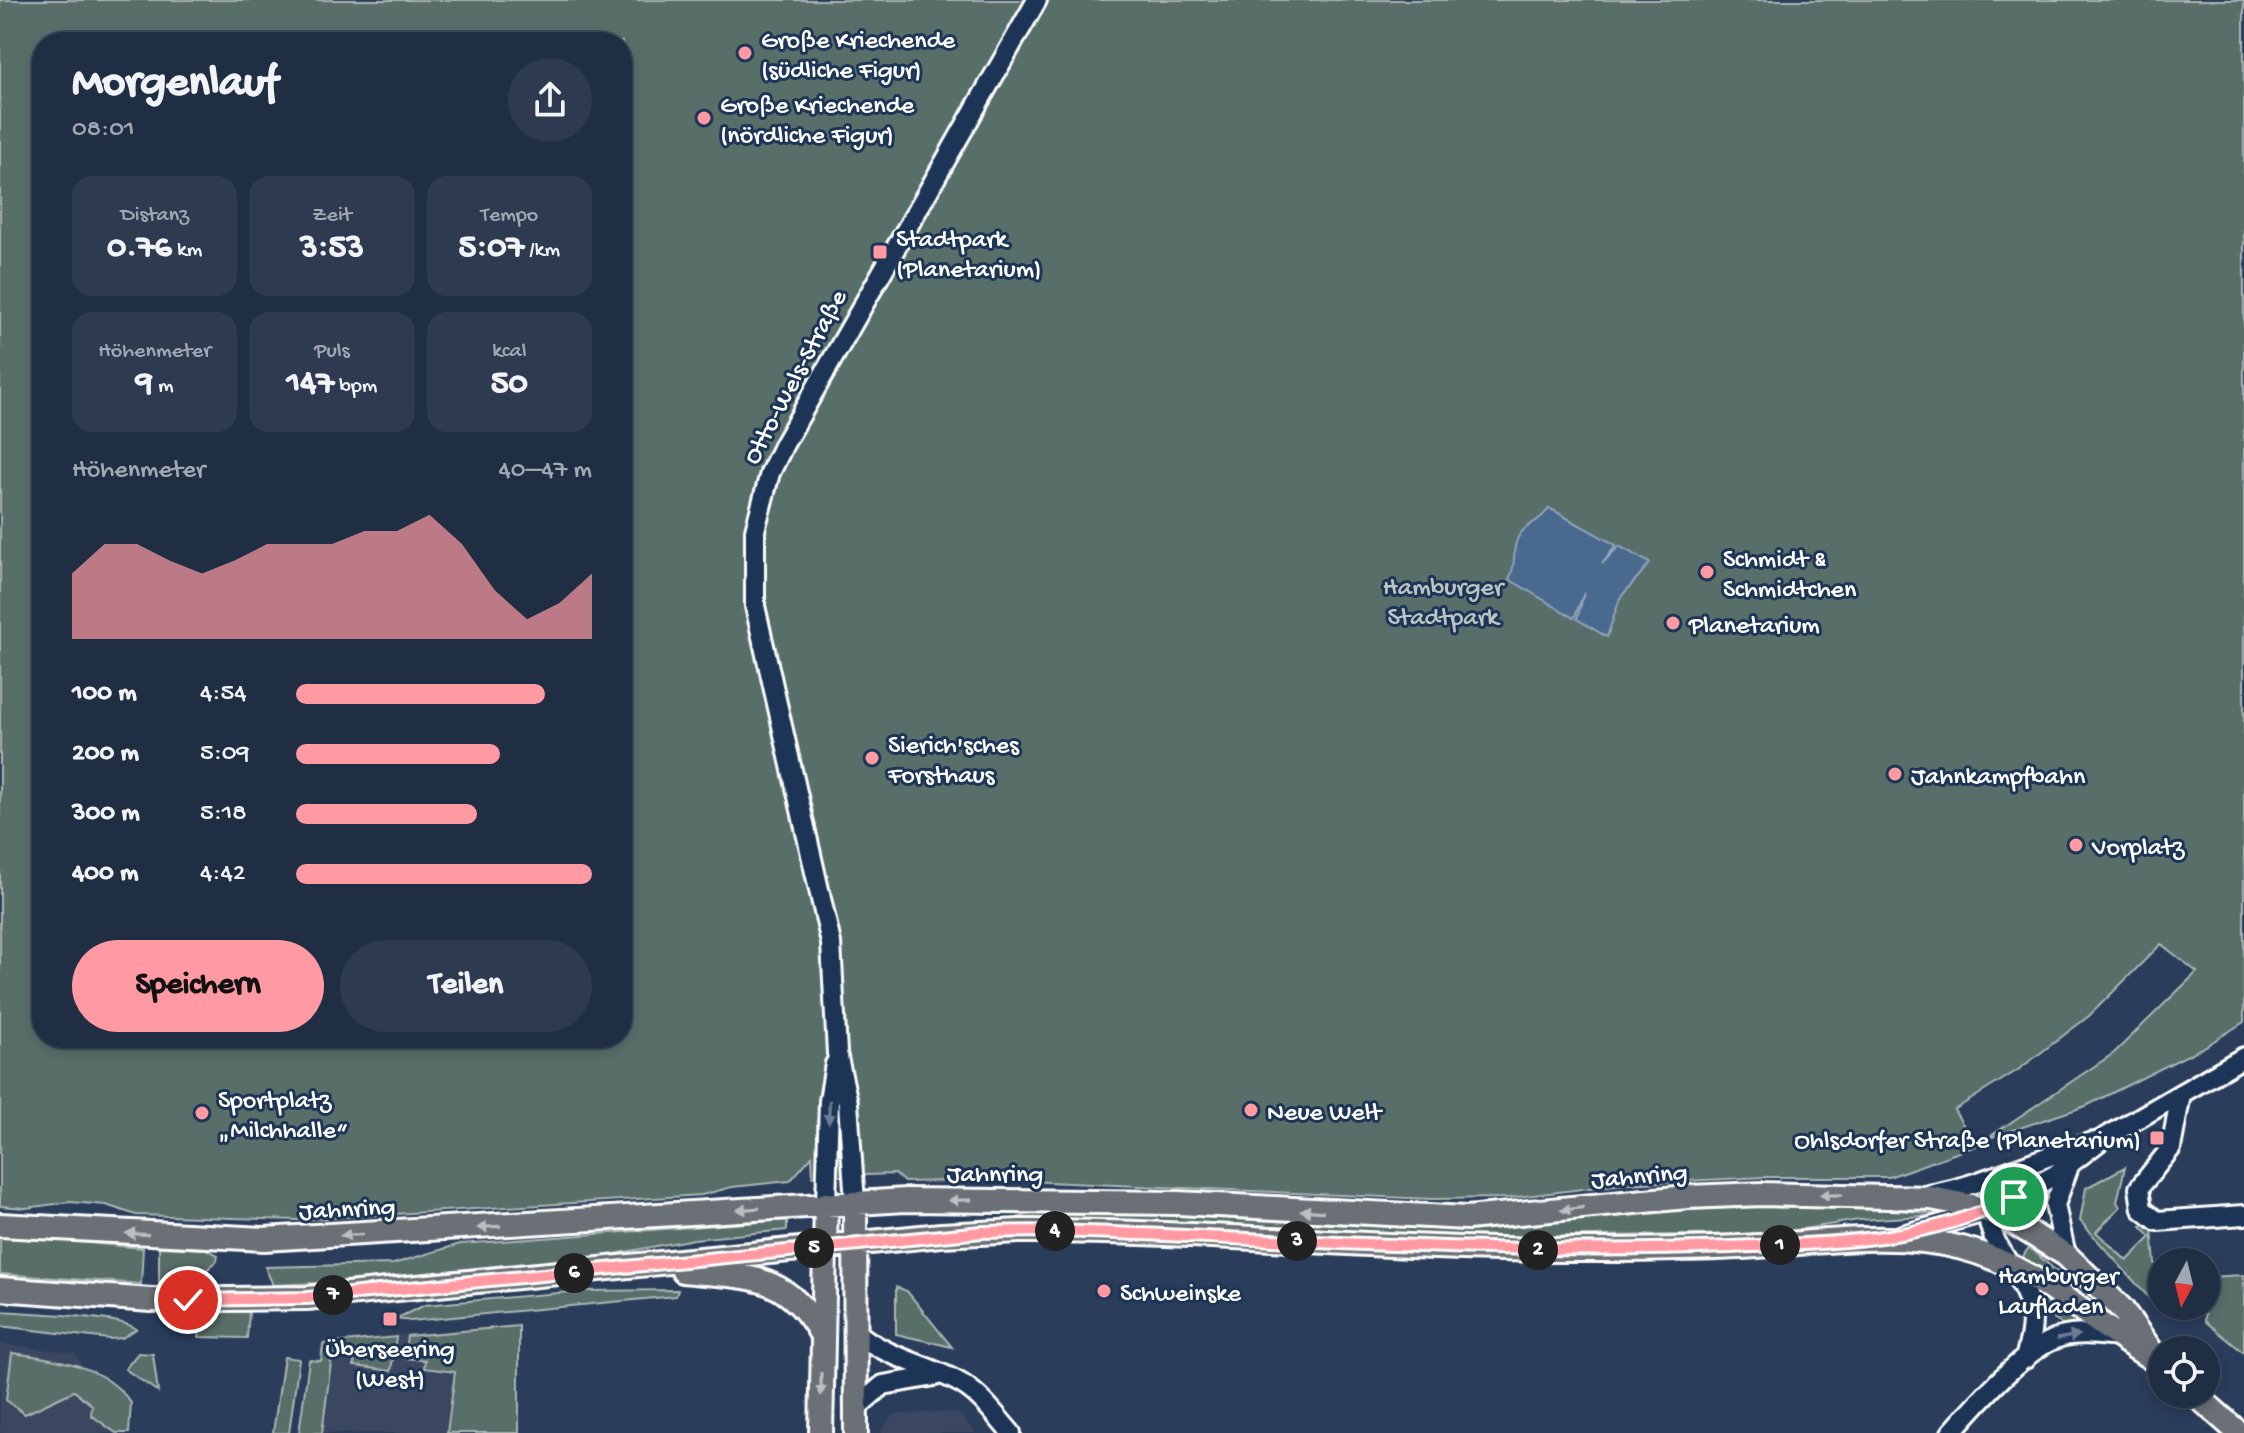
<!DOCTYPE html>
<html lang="de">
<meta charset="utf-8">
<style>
:root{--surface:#202e44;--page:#2d3a4f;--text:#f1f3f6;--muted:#a2a8b2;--line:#3d4a5d;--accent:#ff9aa2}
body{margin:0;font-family:"Gochi Hand",sans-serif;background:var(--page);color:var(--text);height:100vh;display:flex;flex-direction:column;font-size:30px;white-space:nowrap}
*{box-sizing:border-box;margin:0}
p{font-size:26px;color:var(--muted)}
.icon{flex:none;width:44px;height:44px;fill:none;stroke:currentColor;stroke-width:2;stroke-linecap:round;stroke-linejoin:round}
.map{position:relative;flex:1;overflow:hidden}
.side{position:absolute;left:32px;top:32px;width:600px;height:1016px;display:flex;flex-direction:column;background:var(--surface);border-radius:32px;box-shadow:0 4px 12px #0003,0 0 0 2px var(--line)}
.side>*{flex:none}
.needle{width:52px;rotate:187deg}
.tools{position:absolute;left:2148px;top:1248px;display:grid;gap:16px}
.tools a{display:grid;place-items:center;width:72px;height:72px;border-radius:50%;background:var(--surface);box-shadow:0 4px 12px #0003,0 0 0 2px var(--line);font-size:40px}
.pin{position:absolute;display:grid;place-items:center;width:68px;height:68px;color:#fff;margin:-34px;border:4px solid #fff;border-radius:50%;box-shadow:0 2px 8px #0007}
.km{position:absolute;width:40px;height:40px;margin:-20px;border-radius:50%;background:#222;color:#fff;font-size:22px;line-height:40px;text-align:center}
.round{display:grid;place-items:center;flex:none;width:84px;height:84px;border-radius:42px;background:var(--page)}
.summary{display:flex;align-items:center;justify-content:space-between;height:136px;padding:0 40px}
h1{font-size:44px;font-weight:800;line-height:60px}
.metrics{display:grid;grid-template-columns:repeat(3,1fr);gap:12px;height:136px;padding:8px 40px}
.metrics div{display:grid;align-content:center;border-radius:20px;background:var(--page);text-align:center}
.metrics b{font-size:34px;font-weight:800}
.metrics small{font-size:22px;font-weight:400}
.metrics p{font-size:22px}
.chart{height:224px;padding:16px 40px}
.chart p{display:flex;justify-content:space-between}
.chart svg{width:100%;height:144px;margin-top:8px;fill:var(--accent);opacity:.7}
.action{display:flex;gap:16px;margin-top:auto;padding:16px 40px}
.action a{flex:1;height:92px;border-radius:48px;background:var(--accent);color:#111;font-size:32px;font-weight:800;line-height:92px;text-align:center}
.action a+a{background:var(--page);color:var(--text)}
ul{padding:0 40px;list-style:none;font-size:26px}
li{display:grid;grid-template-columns:128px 96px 1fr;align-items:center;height:60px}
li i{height:20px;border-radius:10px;background:var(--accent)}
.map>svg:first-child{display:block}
.built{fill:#3a4660}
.green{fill:#596e69;stroke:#acb6b4;stroke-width:2;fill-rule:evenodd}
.water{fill:#48698e;stroke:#91a5bb;stroke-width:2}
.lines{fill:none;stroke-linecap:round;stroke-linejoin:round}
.minor-casing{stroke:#fff;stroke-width:24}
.major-casing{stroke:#fff;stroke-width:28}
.minor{stroke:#1d3557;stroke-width:18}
.major{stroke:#6b6f75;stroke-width:22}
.oneway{fill:#6c7c92}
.oneway2{fill:#bcbec1}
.route-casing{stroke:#fff;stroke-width:16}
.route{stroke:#ff9aa2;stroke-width:10}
.poi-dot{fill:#ff9aa2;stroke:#1d3557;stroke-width:3}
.labels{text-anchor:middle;stroke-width:6;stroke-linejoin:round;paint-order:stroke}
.poi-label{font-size:26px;fill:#fff;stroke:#1d3557;text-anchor:start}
.street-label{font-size:26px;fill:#fff;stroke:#1d3557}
.park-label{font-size:26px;fill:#bdc5c3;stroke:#1d3557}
</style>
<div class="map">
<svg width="2244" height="1433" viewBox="0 0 2244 1433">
<rect width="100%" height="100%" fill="#2a3d5b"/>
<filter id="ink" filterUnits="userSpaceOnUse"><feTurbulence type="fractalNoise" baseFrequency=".0125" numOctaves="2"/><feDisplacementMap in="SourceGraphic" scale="16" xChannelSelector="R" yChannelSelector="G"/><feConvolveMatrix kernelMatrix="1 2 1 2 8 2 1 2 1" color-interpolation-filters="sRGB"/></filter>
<g filter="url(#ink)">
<path class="built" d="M 520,1324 L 520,1433 L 310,1433 L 317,1376 L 341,1340 Z
M 0,1344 L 75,1353 L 122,1433 L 0,1433 Z
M 950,1412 L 960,1415 L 976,1433 L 882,1433 L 882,1428 L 894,1414 Z"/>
<path class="green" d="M 0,0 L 2244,0 L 2244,1022 L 2206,1046 L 2086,1106 L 1986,1139 L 2114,1053 L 2197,972 L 2161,944 L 2089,1016 L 2018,1070 L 1954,1110 L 1976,1146 L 1889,1177 L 1766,1177 L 1623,1184 L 1509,1198 L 1430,1199 L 1003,1180 L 904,1182 L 895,1174 L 813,1177 L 812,1156 L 790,1181 L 732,1187 L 702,1195 L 297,1220 L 136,1215 L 106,1205 L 70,1202 L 26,1208 L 0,1206 ZM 42,42 L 622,42 L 622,1038 L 42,1038 Z
M 2125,1167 L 2117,1202 L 2120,1207 L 2096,1232 L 2127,1261 L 2151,1237 L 2141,1227 L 2146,1224 L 2152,1229 L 2159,1309 L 2080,1221 L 2086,1188 Z
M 1749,1207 L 1895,1209 L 1941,1215 L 1859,1220 L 1771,1234 L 1484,1237 L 1013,1219 L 1037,1212 L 1105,1212 L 1469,1231 L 1649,1212 Z
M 787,1220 L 787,1230 L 694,1239 L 593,1258 L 421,1278 L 273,1285 L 265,1267 L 393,1264 L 460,1244 Z
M 0,1235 L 143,1248 L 141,1284 L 0,1274 Z
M 159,1247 L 206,1249 L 218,1255 L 217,1261 L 189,1285 L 159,1285 Z
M 2029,1247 L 2109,1318 L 2022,1258 Z
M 2244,1275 L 2244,1353 L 2205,1321 L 2206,1277 Z
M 896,1287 L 907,1291 L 952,1347 L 896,1334 Z
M 2033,1287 L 2086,1326 L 2065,1327 L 2040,1307 Z
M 678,1290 L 676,1296 L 411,1321 L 395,1319 L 425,1305 L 581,1291 Z
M 210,1310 L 249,1312 L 247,1338 L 199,1337 L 205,1313 Z
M 0,1311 C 23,1313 124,1316 136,1329 L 122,1338 L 109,1339 L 0,1326 Z
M 519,1326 L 519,1433 L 447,1433 L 455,1372 L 424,1368 L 425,1360 L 404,1358 L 407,1336 Z
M 396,1337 L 391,1371 L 354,1366 L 354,1358 L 332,1355 L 322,1433 L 299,1433 L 309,1360 L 321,1361 L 323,1344 Z
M 12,1353 C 55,1359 104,1364 131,1403 L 129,1433 L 116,1433 L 91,1415 L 92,1405 L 74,1391 L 25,1414 L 6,1400 Z
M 138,1353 L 153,1354 L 158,1392 L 125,1369 Z
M 284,1357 L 299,1359 L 289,1433 L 273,1433 Z"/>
<path class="water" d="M 1549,508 L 1616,545 L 1602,564 L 1619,546 L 1650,563 L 1620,598 L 1607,637 L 1577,619 L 1584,593 L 1574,618 L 1509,579 C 1518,564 1510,549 1520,534 C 1529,522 1541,522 1549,508 Z"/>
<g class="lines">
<defs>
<path id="minor" d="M 2181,1094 L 2171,1148 L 2139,1188 L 2142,1209 L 2157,1221 L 2244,1215
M 2011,1170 C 1955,1225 2019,1257 2031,1310 C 2034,1326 2029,1343 2025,1359
M 1928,1195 C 1985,1185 2037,1157 2093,1142
M 855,1203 L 848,1103 L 837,1053 L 831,943 L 755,606 L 755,530 L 770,473 L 784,444 L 1037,0
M 826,1204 L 829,1101 L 835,1064
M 1902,1235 L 1989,1211 L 2055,1175 L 2101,1140 L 2244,1057
M 2066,1255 L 2055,1205 L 2069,1166
M 856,1332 C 888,1359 928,1364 962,1384 C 982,1396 996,1416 1011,1433
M 856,1408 L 883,1385 L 935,1376
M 1951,1433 C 1976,1405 2025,1347 2061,1337 C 2079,1332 2099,1335 2118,1337"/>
<path id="major" d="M 855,1203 L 856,1433
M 0,1225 L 264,1239 L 906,1200 L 1178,1203 L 1467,1218 L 1687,1197 L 1762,1194 L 1931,1198 L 1972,1206 L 2006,1218 L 2066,1255 L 2122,1309 L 2160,1363
M 683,1271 C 748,1278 785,1271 821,1334
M 0,1289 L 151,1300 L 307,1298 L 941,1235 L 1019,1231 C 1203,1230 1386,1250 1570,1250 C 1632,1250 1695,1250 1758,1246 C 1825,1242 1895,1231 1962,1248 C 2037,1267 2090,1321 2154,1360
M 2195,1394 L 2239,1433
M 821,1433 L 826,1204"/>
</defs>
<use href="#minor" class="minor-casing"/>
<use href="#major" class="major-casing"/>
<use href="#minor" class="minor"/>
<use href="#major" class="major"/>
</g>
<defs><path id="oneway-solid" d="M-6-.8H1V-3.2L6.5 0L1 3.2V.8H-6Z" transform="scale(2)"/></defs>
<g class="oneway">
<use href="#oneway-solid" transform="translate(829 1112) rotate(92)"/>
<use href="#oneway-solid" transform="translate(2068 1337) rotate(-10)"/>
</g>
<g class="oneway2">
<use href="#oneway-solid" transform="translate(1831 1195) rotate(-179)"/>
<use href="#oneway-solid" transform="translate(960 1200) rotate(179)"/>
<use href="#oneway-solid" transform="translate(748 1209) rotate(176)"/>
<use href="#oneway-solid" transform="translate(1572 1209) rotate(172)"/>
<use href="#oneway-solid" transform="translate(1312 1211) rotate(-177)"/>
<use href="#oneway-solid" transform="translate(489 1227) rotate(176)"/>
<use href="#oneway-solid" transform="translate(137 1234) rotate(-177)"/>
<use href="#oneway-solid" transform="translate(352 1235) rotate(177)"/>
<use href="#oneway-solid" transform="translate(821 1384) rotate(90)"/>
</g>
</g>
<g class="lines" filter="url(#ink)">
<defs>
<path id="route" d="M 188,1300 L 307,1298 L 982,1232 C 1079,1229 1175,1236 1272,1240 C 1425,1247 1578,1253 1731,1247 C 1827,1243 1928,1243 2014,1197"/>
</defs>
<use href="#route" class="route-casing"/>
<use href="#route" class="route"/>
</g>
<g class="poi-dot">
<circle cx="745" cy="53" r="8"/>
<circle cx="704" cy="118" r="8"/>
<rect x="872" y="244" width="16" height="16" rx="4"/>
<circle cx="1707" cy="572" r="8"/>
<circle cx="1673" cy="623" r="8"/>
<circle cx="872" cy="758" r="8"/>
<circle cx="1895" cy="774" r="8"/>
<circle cx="2076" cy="845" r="8"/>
<circle cx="1251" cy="1110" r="8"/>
<circle cx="202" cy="1113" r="8"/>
<rect x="2149" y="1130" width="16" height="16" rx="4"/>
<circle cx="1982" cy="1289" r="8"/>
<circle cx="1104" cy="1291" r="8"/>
<rect x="382" y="1311" width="16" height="16" rx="4"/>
</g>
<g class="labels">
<g class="poi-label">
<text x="761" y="47">Große Kriechende<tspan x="761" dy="30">(südliche Figur)</tspan></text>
<text x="720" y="112">Große Kriechende<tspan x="720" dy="30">(nördliche Figur)</tspan></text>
<text x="896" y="246">Stadtpark<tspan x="896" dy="30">(Planetarium)</tspan></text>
<text x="1723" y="566">Schmidt &amp;<tspan x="1723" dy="30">Schmidtchen</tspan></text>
<text x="1689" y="632">Planetarium</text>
<text x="888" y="752">Sierich'sches<tspan x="888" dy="30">Forsthaus</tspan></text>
<text x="1911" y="783">Jahnkampfbahn</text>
<text x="2092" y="854">Vorplatz</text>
<text x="218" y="1107">Sportplatz<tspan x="218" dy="30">„Milchhalle“</tspan></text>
<text x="1267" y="1119">Neue Welt</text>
<text x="2141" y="1147" text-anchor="end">Ohlsdorfer Straße (Planetarium)</text>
<text x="1998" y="1283">Hamburger<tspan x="1998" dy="30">Laufladen</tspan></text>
<text x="1120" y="1300">Schweinske</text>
<text x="390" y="1356" text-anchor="middle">Überseering<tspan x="390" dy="30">(West)</tspan></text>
</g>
<g class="street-label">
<text transform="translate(793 376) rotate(-62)" y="9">Otto-Wels-Straße</text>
<text x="995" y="1181">Jahnring</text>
<text transform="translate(1639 1174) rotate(-5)" y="9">Jahnring</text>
<text transform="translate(347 1207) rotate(-3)" y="9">Jahnring</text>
</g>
<g class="park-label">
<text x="1443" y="594">Hamburger<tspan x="1443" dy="30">Stadtpark</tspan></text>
</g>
</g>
</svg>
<div class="tools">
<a><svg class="needle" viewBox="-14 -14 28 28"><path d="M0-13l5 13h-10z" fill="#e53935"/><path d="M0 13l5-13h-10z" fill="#a2a8b2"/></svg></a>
<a><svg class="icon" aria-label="locate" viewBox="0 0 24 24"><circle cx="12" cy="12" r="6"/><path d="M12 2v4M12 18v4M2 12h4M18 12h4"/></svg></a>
</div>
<div class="pin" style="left:2014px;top:1197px;background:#1e9e55"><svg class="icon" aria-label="arrive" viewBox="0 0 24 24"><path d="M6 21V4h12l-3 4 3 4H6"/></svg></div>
<div class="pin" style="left:188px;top:1300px;background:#d93025"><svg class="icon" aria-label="check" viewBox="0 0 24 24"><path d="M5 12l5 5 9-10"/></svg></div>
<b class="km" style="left:1780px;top:1245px">1</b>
<b class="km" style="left:1538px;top:1250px">2</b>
<b class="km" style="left:1297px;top:1241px">3</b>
<b class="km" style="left:1055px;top:1231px">4</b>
<b class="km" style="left:814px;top:1248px">5</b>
<b class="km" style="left:574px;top:1273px">6</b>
<b class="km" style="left:333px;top:1295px">7</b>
<section class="side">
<div class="summary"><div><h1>Morgenlauf</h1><p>08:01</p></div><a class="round"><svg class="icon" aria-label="share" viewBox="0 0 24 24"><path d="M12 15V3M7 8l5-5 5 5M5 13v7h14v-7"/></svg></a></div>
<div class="metrics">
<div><p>Distanz</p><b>0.76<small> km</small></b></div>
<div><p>Zeit</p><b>3:53</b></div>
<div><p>Tempo</p><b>5:07<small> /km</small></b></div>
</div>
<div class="metrics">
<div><p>Höhenmeter</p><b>9<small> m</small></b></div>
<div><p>Puls</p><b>147<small> bpm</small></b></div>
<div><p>kcal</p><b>50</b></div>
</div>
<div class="chart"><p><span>Höhenmeter</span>40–47 m</p>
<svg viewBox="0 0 160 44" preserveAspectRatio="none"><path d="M0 44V24L10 15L20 15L30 20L40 24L50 20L60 15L70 15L80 15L90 11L100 11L110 6L120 15L130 29L140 38L150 33L160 24V44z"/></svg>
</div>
<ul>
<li><b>100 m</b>4:54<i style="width:84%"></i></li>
<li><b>200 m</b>5:09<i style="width:69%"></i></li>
<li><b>300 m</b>5:18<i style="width:61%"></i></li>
<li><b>400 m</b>4:42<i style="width:100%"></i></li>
</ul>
<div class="action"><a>Speichern</a><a>Teilen</a></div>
</section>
</div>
